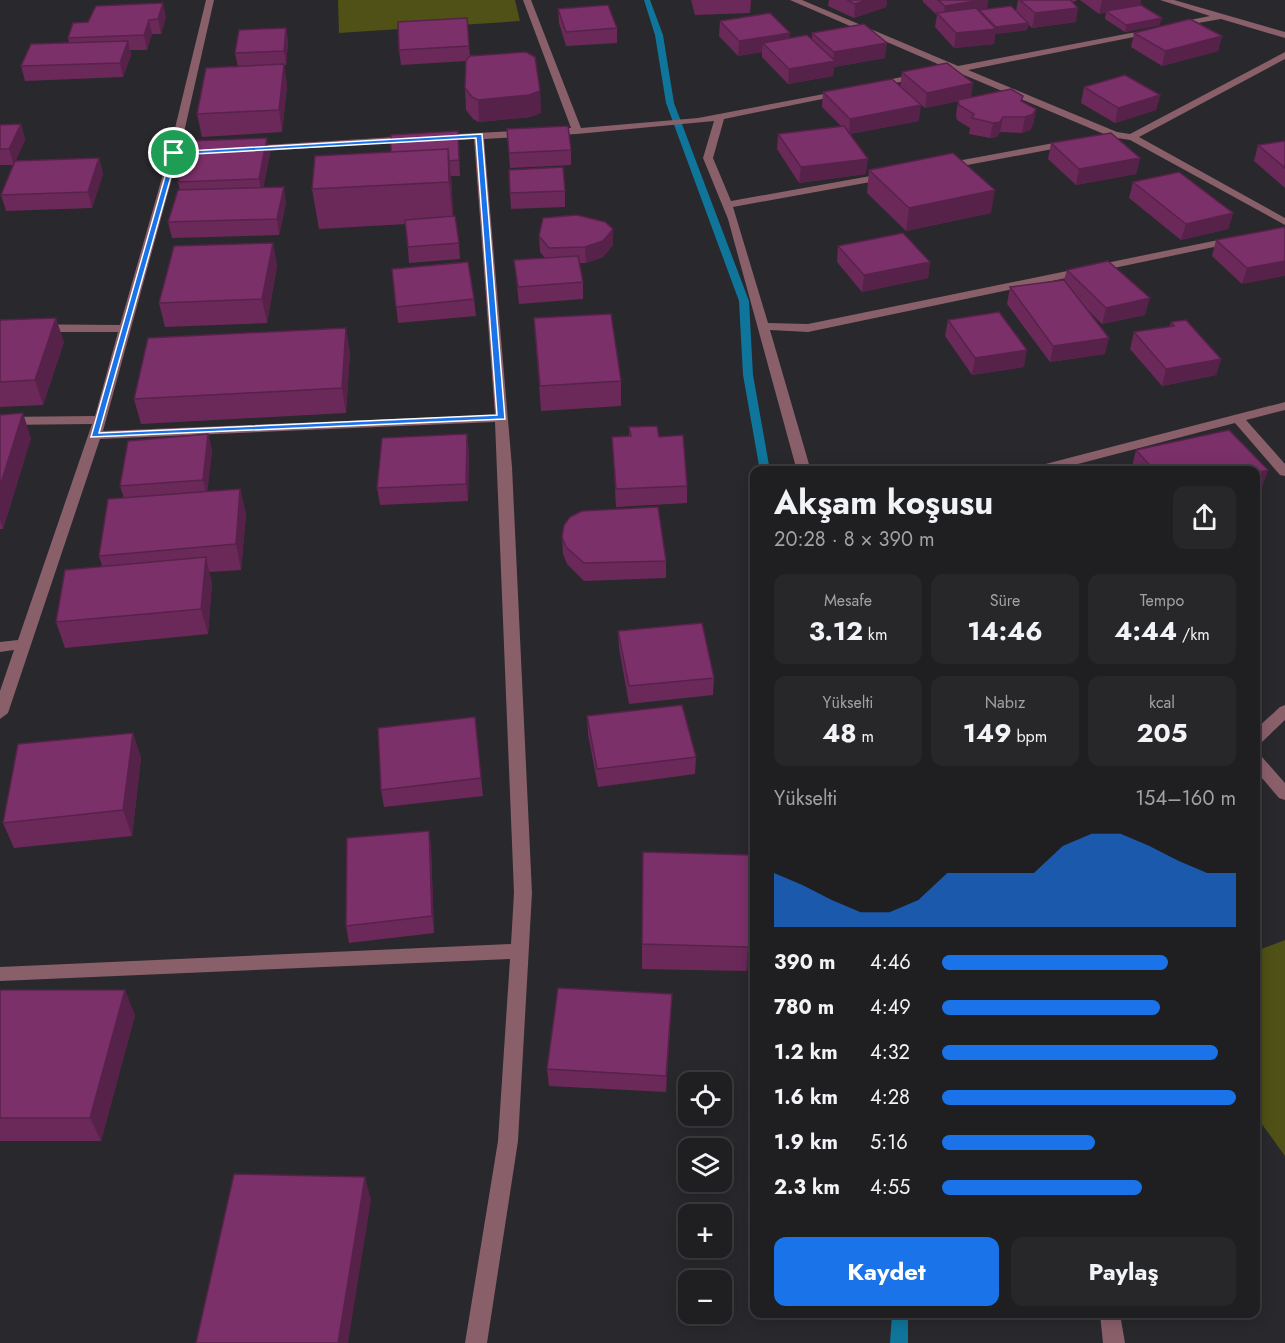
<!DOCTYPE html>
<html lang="tr">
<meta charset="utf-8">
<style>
:root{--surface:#1f1e21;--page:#27272a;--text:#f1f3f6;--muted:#a1a2a5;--line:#3c3c3f;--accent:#1a73e8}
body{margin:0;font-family:Jost,sans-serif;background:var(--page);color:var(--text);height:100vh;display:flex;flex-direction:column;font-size:22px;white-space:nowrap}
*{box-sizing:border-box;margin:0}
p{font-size:20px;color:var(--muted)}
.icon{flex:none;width:33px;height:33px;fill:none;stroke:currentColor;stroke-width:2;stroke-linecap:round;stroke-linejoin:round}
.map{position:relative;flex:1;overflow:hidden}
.details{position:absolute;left:750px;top:466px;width:510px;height:852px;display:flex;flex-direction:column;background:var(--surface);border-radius:12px;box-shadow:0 3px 15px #0003,0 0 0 2px var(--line)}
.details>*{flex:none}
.fabs{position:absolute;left:678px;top:1072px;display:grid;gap:12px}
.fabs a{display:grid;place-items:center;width:54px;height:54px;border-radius:12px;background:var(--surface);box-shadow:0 3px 15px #0003,0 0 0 2px var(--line);font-size:30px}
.pin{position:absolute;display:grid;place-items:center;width:51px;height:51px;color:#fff;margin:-26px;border:3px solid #fff;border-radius:50%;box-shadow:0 2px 6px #0007}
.round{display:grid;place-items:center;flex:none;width:63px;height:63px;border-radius:12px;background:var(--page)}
.head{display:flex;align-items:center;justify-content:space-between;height:102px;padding:0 24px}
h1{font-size:33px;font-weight:700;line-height:45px}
.stats{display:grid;grid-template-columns:repeat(3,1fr);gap:9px;height:102px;padding:6px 24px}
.stats div{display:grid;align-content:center;border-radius:12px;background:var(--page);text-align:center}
.stats b{font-size:26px;font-weight:700}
.stats small{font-size:16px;font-weight:400}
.stats p{font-size:16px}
.chart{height:168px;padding:12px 24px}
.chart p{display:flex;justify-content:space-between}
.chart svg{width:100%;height:108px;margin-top:6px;fill:var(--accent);opacity:.7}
.cta{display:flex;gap:12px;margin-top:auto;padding:12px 24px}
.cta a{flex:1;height:69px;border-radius:12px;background:var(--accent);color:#fff;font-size:24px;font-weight:700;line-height:69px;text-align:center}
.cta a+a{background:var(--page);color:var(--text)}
ul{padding:0 24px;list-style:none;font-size:20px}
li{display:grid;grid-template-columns:96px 72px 1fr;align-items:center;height:45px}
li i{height:15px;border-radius:8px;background:var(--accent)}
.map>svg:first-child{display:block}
.green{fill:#4f5116}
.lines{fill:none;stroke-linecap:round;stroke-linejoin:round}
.stream{fill:#0f759a;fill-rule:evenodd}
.minor{fill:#895f6a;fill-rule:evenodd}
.wall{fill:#6b295a}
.shaded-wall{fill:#57224a}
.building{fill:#7c3069;stroke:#57224a;stroke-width:1.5}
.route{fill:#1a73e8;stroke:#fff;stroke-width:1.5;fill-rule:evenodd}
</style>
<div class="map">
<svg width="1285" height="1343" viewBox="0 0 1285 1343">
<rect width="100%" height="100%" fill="#29282c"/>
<path class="green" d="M 338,0 L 515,0 L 520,21 L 339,33 Z
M 1285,940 L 1285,1156 L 1256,1116 L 1256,951 Z"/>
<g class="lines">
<path class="stream" d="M 644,0 L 650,0 L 663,35 L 674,103 L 749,301 L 753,375 L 770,471 L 760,471 L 743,375 L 739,301 L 666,103 L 655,35 Z
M 892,1314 L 908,1314 L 908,1343 L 890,1343 Z"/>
<path class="minor" d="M 206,0 L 214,0 L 180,150 L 204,148 L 209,151 L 204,154 L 178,156 L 103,431 L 495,415 L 474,139 L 438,141 L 433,138 L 438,135 L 571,128 L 523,0 L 531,0 L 581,128 L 698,118 L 845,90 L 845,94 L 842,95 L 724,119 L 713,158 L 731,201 L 887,173 L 892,176 L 887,179 L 733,207 L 768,323 L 808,324 L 1233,237 L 1238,240 L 1233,243 L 808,332 L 770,330 L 811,471 L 797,471 L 728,219 L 703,158 L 714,121 L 577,134 L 484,139 L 512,467 L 532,893 L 518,1141 L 487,1343 L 465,1343 L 498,1141 L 510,959 L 0,981 L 0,967 L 511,944 L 514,893 L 495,422 L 100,439 L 8,713 L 0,719 L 0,691 L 14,650 L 0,652 L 0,642 L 18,640 L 92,424 L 0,425 L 0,417 L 95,416 L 118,332 L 0,332 L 0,324 L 120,325 L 169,153 Z
M 790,0 L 802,0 L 958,66 L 1157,28 L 1157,32 L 1154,33 L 968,70 L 1117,132 L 1130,134 L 1285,52 L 1285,59 L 1139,137 L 1285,218 L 1285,225 L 1130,140 L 1111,137 L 957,72 L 872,87 L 872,83 L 947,68 Z
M 1160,0 L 1174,0 L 1285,32 L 1285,38 L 1221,19 L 1175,27 L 1175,23 L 1210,16 Z
M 411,136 L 415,137 L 415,141 L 249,152 L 244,149 L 249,146 Z
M 1070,140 L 1075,143 L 1074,145 L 946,169 L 941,166 L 946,163 Z
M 1285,402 L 1285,410 L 1246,420 L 1285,464 L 1285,476 L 1280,475 L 1235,423 L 1051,471 L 1028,471 L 1030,468 Z
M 1285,705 L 1285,720 L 1262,742 L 1256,744 L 1256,729 L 1280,707 Z
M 1256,755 L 1262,757 L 1285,783 L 1285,800 L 1279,798 L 1256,771 Z
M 1100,1314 L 1120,1314 L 1125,1343 L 1103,1343 Z"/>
</g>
<path class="wall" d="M 691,0 L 751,0 L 750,13 L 695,15 Z
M 829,0 L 887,0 L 886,7 L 854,18 L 828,6 Z
M 923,0 L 988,0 L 987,9 L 1016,11 L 1018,0 L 1077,0 L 1076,1 L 1072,2 L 1076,22 L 1032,28 L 1028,24 L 1027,30 L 995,34 L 994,44 L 954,48 L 935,27 L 937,15 L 923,2 Z
M 1080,0 L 1141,0 L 1140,5 L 1160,25 L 1125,32 L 1105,19 L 1106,12 L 1099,14 Z
M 558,9 L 617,28 L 617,43 L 566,46 L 559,23 Z
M 166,17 L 161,34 L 152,34 L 147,50 L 130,50 L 131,55 L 123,77 L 25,81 L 21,66 L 69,42 L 68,38 L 73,23 Z
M 720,21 L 790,38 L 812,39 L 812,33 L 885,58 L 834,67 L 833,76 L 788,84 L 762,57 L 762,52 L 738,56 L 719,36 Z
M 286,28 L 288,42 L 286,65 L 284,65 L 287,86 L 282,132 L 202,137 L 197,114 L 238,67 L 235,53 Z
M 1134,33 L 1222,36 L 1218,51 L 1162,66 L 1131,47 Z
M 469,46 L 470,56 L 540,91 L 541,113 L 530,117 L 479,122 L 473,119 L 466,110 L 465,88 L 466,61 L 401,65 L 399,50 Z
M 902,72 L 971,97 L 1023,96 L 1022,102 L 1036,109 L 1033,124 L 1030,130 L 1022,133 L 1000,132 L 997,137 L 990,138 L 969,134 L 970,128 L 957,120 L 956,115 L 958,101 L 925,108 L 909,95 L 919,121 L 850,134 L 866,174 L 799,183 L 777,149 L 778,134 L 841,126 L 822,107 L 823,92 L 900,87 Z
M 1084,87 L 1160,95 L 1156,110 L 1115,123 L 1081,103 Z
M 21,124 L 25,140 L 15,161 L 99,158 L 103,174 L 92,208 L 6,211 L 1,195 L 13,165 L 0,165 L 0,125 Z
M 507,129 L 571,150 L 571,165 L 510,168 Z
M 458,131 L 460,176 L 451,176 L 453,216 L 459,243 L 460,259 L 409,263 L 406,224 L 319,229 L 312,189 L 391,152 Z
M 1285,141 L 1285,188 L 1254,161 L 1258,145 Z
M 1051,143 L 1140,158 L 1136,174 L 1076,185 L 1048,159 Z
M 270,154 L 263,188 L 286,203 L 279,235 L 172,238 L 168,222 L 180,190 L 178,182 Z
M 869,170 L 991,213 L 906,231 L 867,193 Z
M 1133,182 L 1233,213 L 1228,229 L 1181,240 L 1129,198 Z
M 565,191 L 565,207 L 511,209 L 510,193 Z
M 1285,227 L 1242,284 L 1212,256 L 1216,240 Z
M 539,236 L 613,245 L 603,257 L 586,263 L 579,263 L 583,282 L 583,299 L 519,304 L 514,260 L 545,258 L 540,252 Z
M 273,243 L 277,266 L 267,323 L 165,327 L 159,303 Z
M 838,246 L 930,262 L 928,278 L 862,292 L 837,262 Z
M 392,269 L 474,299 L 476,316 L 398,323 Z
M 1067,270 L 1145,315 L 1102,324 L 1087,309 L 1105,354 L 1050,362 L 1007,304 L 1010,287 L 1064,280 Z
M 534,318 L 621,381 L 621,406 L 541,411 Z
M 0,320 L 64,342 L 43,405 L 0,407 Z
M 948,320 L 1024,367 L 972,375 L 945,336 Z
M 1171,322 L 1221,359 L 1216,375 L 1162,386 L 1130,349 L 1134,332 L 1170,326 Z
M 350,352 L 346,413 L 141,424 L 134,399 Z
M 0,415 L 31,438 L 3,529 L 0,529 Z
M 629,427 L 659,437 L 687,486 L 687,503 L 616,507 L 612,437 L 629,436 Z
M 1229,430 L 1268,470 L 1262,487 L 1256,489 L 1256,471 L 1135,471 L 1132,467 L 1136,450 Z
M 208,434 L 212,451 L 207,491 L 240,489 L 246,514 L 241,570 L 209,572 L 212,583 L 208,634 L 65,648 L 56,622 L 102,566 L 99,556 L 124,498 L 120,486 Z
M 469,451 L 468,501 L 380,505 L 377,488 Z
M 562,537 L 666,561 L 666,578 L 584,581 L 567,564 L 563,554 Z
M 618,631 L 714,678 L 713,695 L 629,704 L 619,648 Z
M 587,716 L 696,757 L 695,774 L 598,787 L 588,734 Z
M 475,717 L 483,796 L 384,807 L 381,790 Z
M 133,733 L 141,758 L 132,836 L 14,848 L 3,823 Z
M 429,831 L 431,848 L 434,933 L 349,943 L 346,926 Z
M 754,887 L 754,965 L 746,971 L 642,969 L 642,944 Z
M 0,990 L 135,1015 L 101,1141 L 0,1141 Z
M 672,994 L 666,1092 L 549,1086 L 547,1069 Z"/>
<path class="shaded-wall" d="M 867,0 L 887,0 L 886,7 L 854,18 L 855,4 Z
M 981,0 L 988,0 L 986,13 L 979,10 L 979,15 L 943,20 L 945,6 Z
M 1102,0 L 1141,0 L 1139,6 L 1099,14 Z
M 163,3 L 166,17 L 161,34 L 158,19 Z
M 1078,8 L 1076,22 L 1032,28 L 1035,13 Z
M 1162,18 L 1160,25 L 1125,32 L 1126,25 Z
M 149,20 L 152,34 L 147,50 L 144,35 Z
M 1028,23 L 1027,30 L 995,34 L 994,44 L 954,48 L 956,33 L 996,29 L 996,27 Z
M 286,28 L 288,42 L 286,65 L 284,51 Z
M 790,33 L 789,48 L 763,43 L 762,52 L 738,56 L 739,41 Z
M 1222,36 L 1218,51 L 1162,66 L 1165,51 Z
M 128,41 L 131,55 L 123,77 L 120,63 Z
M 887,43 L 885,58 L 834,67 L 833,76 L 788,84 L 789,69 L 833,61 L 834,52 Z
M 284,64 L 287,86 L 282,132 L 279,110 Z
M 973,83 L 971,99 L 925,108 L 927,93 Z
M 540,91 L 541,113 L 530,117 L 479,122 L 478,100 Z
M 1160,95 L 1156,110 L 1115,123 L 1118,108 Z
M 921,105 L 919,121 L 849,134 L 850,119 Z
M 1036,109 L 1033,124 L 1030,130 L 1022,133 L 1025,117 Z
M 1003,117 L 1000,132 L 997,137 L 990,138 L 993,123 Z
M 21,124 L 25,140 L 14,165 L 9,149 Z
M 267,138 L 270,154 L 262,194 L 259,179 Z
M 448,149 L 452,189 L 453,222 L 449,182 Z
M 99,158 L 103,174 L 92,208 L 88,192 Z
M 1140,158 L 1136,174 L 1076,185 L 1079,169 Z
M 868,159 L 866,174 L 799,183 L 801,167 Z
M 284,187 L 286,203 L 279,235 L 277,219 Z
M 995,190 L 991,213 L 906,231 L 909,208 Z
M 1233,213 L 1228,229 L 1181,240 L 1186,224 Z
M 613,229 L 613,245 L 603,257 L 586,263 L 585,247 Z
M 273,243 L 277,266 L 267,323 L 262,299 Z
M 1285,261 L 1285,276 L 1242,284 L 1247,268 Z
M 930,262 L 928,278 L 862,292 L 864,275 Z
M 1150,298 L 1145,315 L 1102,324 L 1106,308 Z
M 56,318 L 64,342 L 43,405 L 35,380 Z
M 346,328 L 350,352 L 346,413 L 342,388 Z
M 1109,338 L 1105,354 L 1050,362 L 1053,346 Z
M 1027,350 L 1024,367 L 972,375 L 975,358 Z
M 1221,359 L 1216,375 L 1162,386 L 1166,369 Z
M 23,413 L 31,438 L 3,529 L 0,520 L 0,486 Z
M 208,434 L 212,451 L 207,497 L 203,480 Z
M 467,434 L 469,451 L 468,501 L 466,484 Z
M 1268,470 L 1262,487 L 1256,489 L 1256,473 Z
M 240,489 L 246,514 L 241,570 L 236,544 Z
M 206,557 L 212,583 L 208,634 L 201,609 Z
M 133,733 L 141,758 L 132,836 L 123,810 Z
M 429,831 L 431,848 L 434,933 L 432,916 Z
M 754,942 L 754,965 L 746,971 L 748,947 Z
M 125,990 L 135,1015 L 101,1141 L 90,1118 Z
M 672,994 L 671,1010 L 666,1092 L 666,1076 Z
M 365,1177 L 371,1200 L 348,1343 L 338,1343 Z"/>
<path class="building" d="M 847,0 L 867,0 L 855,4 Z
M 938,0 L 981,0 L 945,6 Z
M 1020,0 L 1070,0 L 1078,8 L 1035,13 Z
M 163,3 L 158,19 L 149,20 L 144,35 L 68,38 L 73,23 L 88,22 L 96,6 Z
M 608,5 L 617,28 L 566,32 L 558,9 Z
M 1141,5 L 1162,18 L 1126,25 L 1106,11 Z
M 1011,6 L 1028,23 L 996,27 L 979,10 Z
M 976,8 L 996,29 L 956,33 L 937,13 Z
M 770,13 L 790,33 L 739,41 L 720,21 Z
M 467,18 L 469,46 L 399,50 L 398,22 Z
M 1190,19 L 1222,36 L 1165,51 L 1134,33 Z
M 864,24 L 887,43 L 834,52 L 812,33 Z
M 286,28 L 284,51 L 235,53 L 239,30 Z
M 807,35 L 835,61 L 789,69 L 763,43 Z
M 128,41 L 120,63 L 21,66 L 31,44 Z
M 526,52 L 535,57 L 540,91 L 529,95 L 478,100 L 472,97 L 465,88 L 466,60 L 470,56 Z
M 947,63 L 973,83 L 927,93 L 902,72 Z
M 284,64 L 279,110 L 197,114 L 206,68 Z
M 1125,75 L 1160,95 L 1118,108 L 1084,87 Z
M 892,79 L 921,105 L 850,119 L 823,92 Z
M 1011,89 L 1023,96 L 1021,101 L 1036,109 L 1033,114 L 1025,117 L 1003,117 L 1000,122 L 993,123 L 972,118 L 974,114 L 959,105 L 958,100 Z
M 21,124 L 9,149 L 0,149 L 0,125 Z
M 568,126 L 571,150 L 509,153 L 507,129 Z
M 844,126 L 868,159 L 801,167 L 778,134 Z
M 458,131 L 459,160 L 449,161 L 448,149 L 391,152 L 391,135 Z
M 1111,133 L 1140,158 L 1079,169 L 1051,143 Z
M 267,138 L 259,179 L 178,182 L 189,141 Z
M 1285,141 L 1285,168 L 1258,145 Z
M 448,149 L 449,182 L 312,189 L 315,156 Z
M 953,153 L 995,190 L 909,208 L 869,170 Z
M 99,158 L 88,192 L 1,195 L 15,161 Z
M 563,167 L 565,191 L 510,193 L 509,170 Z
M 1179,172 L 1233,213 L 1186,224 L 1133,182 Z
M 284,187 L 277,219 L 168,222 L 178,190 Z
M 577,215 L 605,222 L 613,229 L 603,241 L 585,247 L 549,248 L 539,236 L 543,218 Z
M 455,216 L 459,243 L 408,247 L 405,220 Z
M 1285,227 L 1285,261 L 1247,268 L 1216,240 Z
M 903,233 L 930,262 L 864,275 L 838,246 Z
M 273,243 L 262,299 L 159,303 L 174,246 Z
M 578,256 L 583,282 L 518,287 L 514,260 Z
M 1108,261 L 1150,298 L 1106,308 L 1067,270 Z
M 468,262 L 474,299 L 396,307 L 392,269 Z
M 1064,280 L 1109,338 L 1053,346 L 1010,287 Z
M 999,312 L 1027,350 L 975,358 L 948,320 Z
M 611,314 L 621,381 L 540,386 L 534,318 Z
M 56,318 L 35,380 L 0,382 L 0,320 Z
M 1186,320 L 1221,359 L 1166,369 L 1134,332 L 1174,326 L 1171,322 Z
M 346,328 L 342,388 L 134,399 L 148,338 Z
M 23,413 L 0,486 L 0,415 Z
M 657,426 L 659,437 L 683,435 L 687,486 L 616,489 L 612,437 L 631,436 L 629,427 Z
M 1229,430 L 1268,470 L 1256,473 L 1256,471 L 1155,471 L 1136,450 Z
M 208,434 L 203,480 L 120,486 L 128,441 Z
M 467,434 L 466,484 L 377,488 L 382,438 Z
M 240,489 L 236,544 L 99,556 L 108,499 Z
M 658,507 L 666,561 L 584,563 L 566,547 L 562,537 L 564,525 L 570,517 L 582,511 Z
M 206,557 L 201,609 L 56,622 L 65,570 Z
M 702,623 L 714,678 L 629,686 L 618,631 Z
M 682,705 L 696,757 L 597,769 L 587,716 Z
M 475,717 L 481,778 L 381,790 L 378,728 Z
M 133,733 L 123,810 L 3,823 L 18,744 Z
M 429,831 L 432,916 L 346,926 L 347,838 Z
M 643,852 L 749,855 L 754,887 L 754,942 L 748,947 L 642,944 Z
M 558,988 L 672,994 L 666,1076 L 547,1069 Z
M 0,990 L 125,990 L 90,1118 L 0,1118 Z
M 234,1174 L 365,1177 L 338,1343 L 196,1343 Z"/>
<path class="route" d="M 482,134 L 505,419 L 91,437 L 172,152 ZM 476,138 L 497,415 L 99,433 L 177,155 Z"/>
</svg>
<div class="fabs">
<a><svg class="icon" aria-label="locate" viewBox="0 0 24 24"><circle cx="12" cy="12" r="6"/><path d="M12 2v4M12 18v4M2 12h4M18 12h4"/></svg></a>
<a><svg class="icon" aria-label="layers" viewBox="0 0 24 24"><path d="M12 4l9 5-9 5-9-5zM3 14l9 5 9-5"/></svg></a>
<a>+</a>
<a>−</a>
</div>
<div class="pin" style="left:174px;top:153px;background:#1e9e55"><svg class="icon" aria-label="arrive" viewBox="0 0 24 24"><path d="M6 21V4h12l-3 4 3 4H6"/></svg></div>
<section class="details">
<div class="head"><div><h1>Akşam koşusu</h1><p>20:28 · 8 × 390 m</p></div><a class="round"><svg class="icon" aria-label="share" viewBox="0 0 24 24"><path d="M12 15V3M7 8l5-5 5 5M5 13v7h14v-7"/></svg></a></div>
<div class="stats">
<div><p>Mesafe</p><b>3.12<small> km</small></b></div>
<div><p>Süre</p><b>14:46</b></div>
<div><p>Tempo</p><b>4:44<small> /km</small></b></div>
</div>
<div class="stats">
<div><p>Yükselti</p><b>48<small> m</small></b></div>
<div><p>Nabız</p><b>149<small> bpm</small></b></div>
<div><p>kcal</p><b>205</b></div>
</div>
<div class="chart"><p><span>Yükselti</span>154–160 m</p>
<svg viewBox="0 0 160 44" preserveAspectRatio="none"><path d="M0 44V22L10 27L20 33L30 38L40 38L50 33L60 22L70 22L80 22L90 22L100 11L110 6L120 6L130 11L140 17L150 22L160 22V44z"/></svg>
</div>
<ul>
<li><b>390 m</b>4:46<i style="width:77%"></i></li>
<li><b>780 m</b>4:49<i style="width:74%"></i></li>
<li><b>1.2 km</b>4:32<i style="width:94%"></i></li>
<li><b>1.6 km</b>4:28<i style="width:100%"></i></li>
<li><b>1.9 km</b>5:16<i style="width:52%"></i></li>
<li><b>2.3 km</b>4:55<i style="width:68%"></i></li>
</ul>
<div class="cta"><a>Kaydet</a><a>Paylaş</a></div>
</section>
</div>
